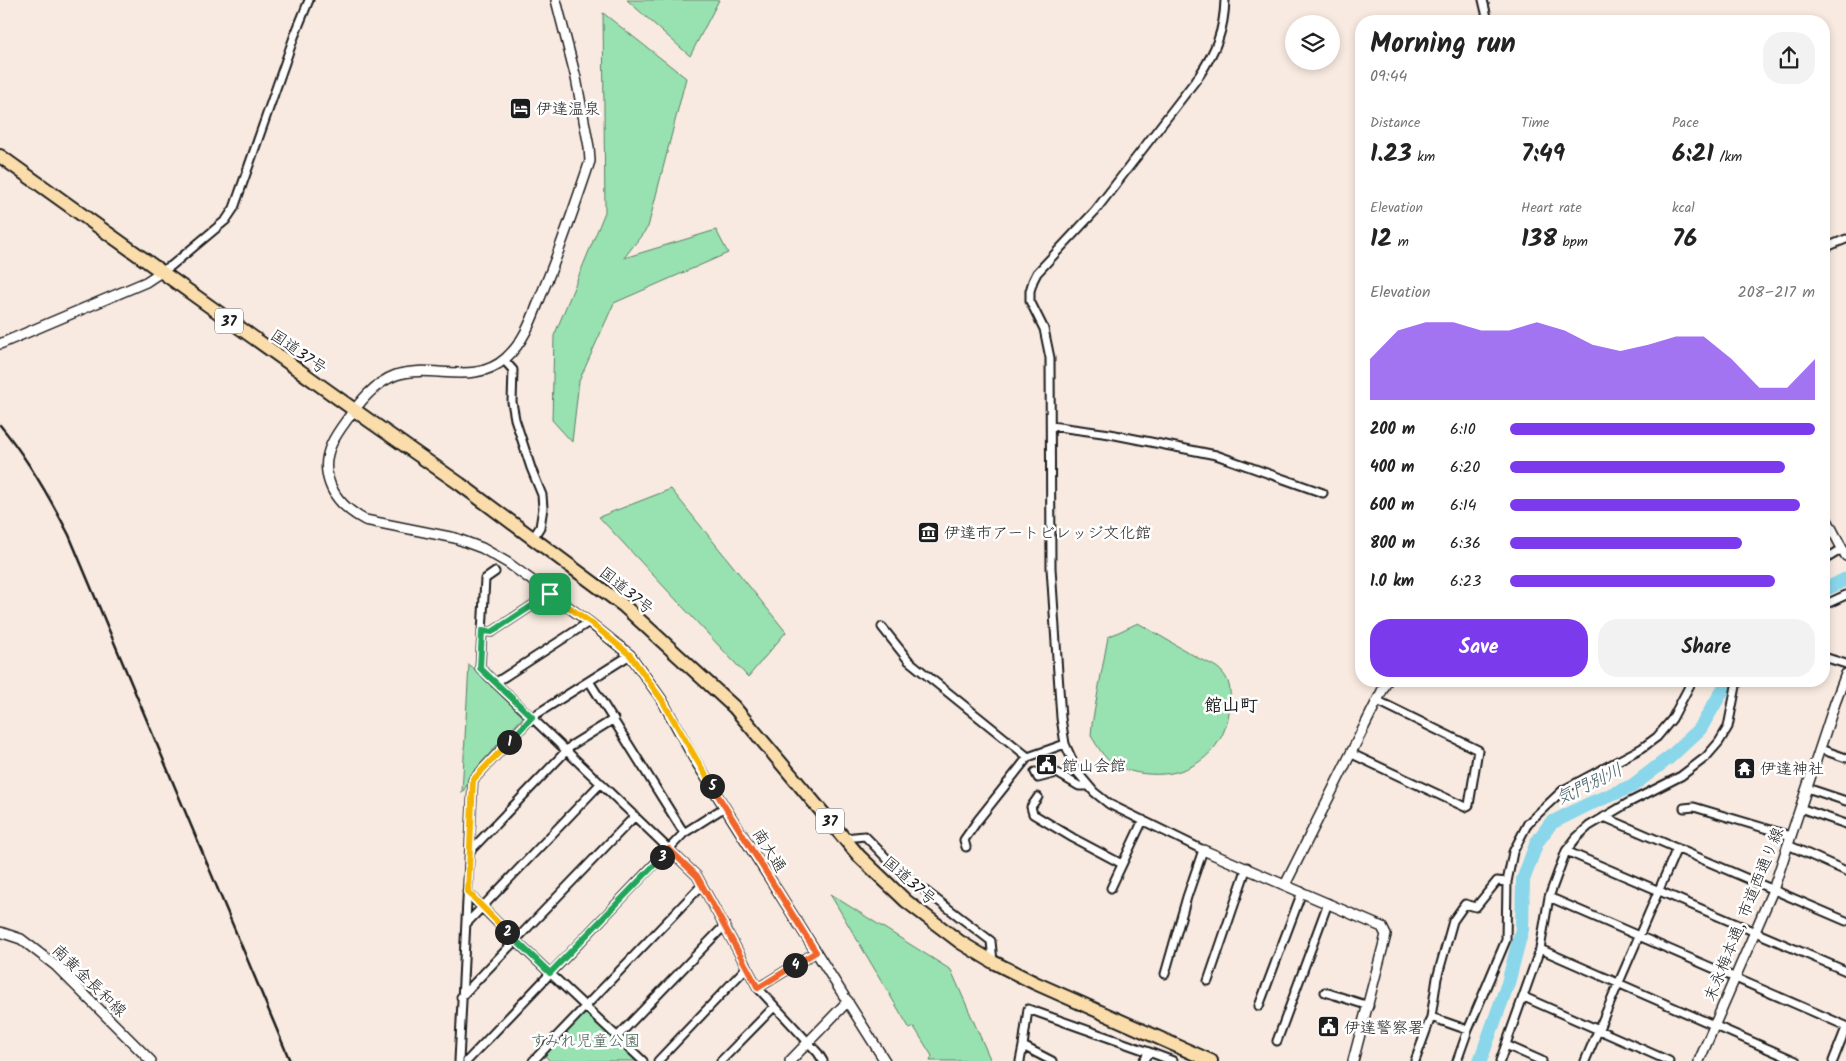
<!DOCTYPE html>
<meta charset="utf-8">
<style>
:root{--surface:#fff;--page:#f2f2f2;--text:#222;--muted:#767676;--accent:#7c3aed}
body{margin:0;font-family:Kalam,"Klee One",sans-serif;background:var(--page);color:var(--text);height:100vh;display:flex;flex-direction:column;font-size:19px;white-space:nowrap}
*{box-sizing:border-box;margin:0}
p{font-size:16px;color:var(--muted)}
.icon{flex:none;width:28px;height:28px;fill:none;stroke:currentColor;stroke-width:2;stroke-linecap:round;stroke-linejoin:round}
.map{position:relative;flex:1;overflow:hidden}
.drawer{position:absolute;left:1355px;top:15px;width:475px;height:672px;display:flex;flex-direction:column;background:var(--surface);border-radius:20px;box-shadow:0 2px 8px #0003}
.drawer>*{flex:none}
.controls{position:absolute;left:1285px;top:15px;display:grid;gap:10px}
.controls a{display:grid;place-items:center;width:55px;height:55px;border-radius:50%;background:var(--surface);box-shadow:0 2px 8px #0003;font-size:25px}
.pin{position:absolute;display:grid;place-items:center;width:42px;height:42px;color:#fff;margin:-21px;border-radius:10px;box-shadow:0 2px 8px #0006}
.km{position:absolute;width:25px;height:25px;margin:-12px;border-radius:50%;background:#222;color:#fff;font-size:14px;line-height:25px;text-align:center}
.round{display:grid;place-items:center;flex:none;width:52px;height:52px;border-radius:20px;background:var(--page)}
.head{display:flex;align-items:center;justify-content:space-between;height:85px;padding:0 15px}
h1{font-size:28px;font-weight:700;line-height:38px}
.stats{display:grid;grid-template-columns:repeat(3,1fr);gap:8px;height:85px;padding:5px 15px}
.stats div{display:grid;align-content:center}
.stats b{font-size:25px;font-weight:700}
.stats small{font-size:14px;font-weight:400}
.stats p{font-size:14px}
.chart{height:140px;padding:10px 15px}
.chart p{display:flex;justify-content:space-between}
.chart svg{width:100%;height:90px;margin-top:5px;fill:var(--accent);opacity:.7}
.button{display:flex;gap:10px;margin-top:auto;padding:10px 15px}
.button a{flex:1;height:58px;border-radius:20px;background:var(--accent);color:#fff;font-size:20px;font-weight:700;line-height:58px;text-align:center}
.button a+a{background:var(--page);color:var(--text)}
ul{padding:0 15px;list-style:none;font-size:16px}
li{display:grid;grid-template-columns:80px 60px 1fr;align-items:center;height:38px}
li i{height:12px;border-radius:6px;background:var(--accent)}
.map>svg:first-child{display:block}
.green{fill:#98e1b0;stroke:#5a7e66}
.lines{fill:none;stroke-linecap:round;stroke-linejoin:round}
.river{stroke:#8ad6ea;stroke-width:14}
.street-casing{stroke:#1c1c1c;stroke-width:11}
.secondary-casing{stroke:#1c1c1c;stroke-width:12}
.highway-casing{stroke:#1c1c1c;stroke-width:16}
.street{stroke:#fff;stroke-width:7}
.secondary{stroke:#fff;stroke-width:9}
.highway{stroke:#faddab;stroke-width:12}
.rail{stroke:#1c1c1c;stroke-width:2.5}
.split-1-casing{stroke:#fff;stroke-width:10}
.split-2-casing{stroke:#fff;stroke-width:10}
.split-3-casing{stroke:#fff;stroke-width:10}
.split-4-casing{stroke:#fff;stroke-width:10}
.split-5-casing{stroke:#fff;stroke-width:10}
.split-6-casing{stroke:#fff;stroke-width:10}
.split-1{stroke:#22a559;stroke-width:6}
.split-2{stroke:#f5b400;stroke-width:6}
.split-3{stroke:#22a559;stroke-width:6}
.split-4{stroke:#f0652b;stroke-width:6}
.split-5{stroke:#f0652b;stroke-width:6}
.split-6{stroke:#f5b400;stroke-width:6}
.labels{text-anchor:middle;stroke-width:5;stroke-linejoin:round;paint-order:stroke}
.shield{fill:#fff;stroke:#606060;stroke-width:1}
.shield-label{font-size:15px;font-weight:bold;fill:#1c1c1c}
.poi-label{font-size:16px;fill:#1c1c1c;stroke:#fff;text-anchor:start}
.street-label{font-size:16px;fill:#1c1c1c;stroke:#fff}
.park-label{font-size:16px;fill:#476150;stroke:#fff}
.neighbourhood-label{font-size:18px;font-weight:bold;fill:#1c1c1c;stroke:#fff}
.water-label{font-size:18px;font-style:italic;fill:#425d64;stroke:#fff}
</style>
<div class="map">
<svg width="1846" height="1061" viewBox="0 0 1846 1061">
<rect width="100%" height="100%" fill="#f8eae0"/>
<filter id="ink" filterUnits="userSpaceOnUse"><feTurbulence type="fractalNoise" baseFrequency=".02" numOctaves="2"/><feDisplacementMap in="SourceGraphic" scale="10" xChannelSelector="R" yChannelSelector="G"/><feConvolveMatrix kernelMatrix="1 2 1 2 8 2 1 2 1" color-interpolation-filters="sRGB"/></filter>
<g filter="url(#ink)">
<path class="green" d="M 627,0 L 719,0 L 690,56 Z
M 603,13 L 686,78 L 648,227 L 624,258 L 716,230 L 728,253 L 614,303 L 579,381 L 572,442 L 552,420 L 554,336 L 605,212 Z
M 671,489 L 786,632 L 748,677 L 599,517 Z
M 1138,623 C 1158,635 1178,646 1198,658 C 1205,662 1216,665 1221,671 C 1230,680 1231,691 1230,703 C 1228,749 1193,778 1148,774 C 1135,773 1124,770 1112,763 C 1103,757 1097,745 1091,736 L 1092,724 L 1108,637 Z
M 469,664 L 524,716 L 480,764 L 462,793 Z
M 830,894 L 951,970 L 991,1061 L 930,1061 L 932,1056 L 914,1027 L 910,1029 Z
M 586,1011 L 637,1061 L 550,1061 L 543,1054 L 582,1012 Z"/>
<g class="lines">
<path class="river" d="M 1824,590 L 1846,579
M 1480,1061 L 1508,983 L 1522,929 L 1523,880 L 1537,842 L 1551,823 L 1589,804 L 1632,786 L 1670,757 L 1700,729 L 1728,681"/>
<defs>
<path id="street" d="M 1483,0 L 1488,21
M 1824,248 L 1846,239
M 161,271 L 171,266 L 226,220 L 234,208 L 294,37 L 309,0
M 504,360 L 513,370 L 512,402 L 515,419 L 531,468 L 542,495 L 543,508 L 540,527 L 533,538
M 1051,426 L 1110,434 L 1216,455 L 1323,493
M 1824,560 L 1842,549
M 495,572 L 485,579 L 480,668 L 697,876 L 758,988 L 818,1053 L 823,1061
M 1824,605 L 1846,595
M 882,627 L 909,661 L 1028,757
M 482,631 L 492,632 L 550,594
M 1824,657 L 1846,664
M 589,681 L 684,833
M 495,683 L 589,622
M 1820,749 L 1846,758
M 1352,754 L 1465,807 L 1469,805 L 1478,750 L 1378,701
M 1035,772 L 1038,778 L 1057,773 L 1079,786 L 1088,786
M 1807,788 L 1846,801
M 1038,797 L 1031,807 L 1033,814 L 1073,838 L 1122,864
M 1684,808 L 1694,807 L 1791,836
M 1800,808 L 1846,824
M 1604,817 L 1846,921
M 844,838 L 865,836 L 898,870 L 991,941 L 993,962
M 1788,845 L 1846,871
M 966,847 L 964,840 L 978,820 L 1028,757 L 1065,744
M 470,851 L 572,745 L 614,719
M 1566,851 L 1846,971
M 1111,888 L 1143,820
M 467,892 L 516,941 L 643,1061
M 1549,897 L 1846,1026
M 466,924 L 601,783
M 1540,949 L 1796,1061
M 1165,974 L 1187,897 L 1203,850 L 1109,804 L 1094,792 L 1078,773 L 1065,744 L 1061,718 L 1051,568 L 1050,358 L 1044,329 L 1030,301 L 1030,291 L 1033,281 L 1037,273 L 1095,211 L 1199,76 C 1216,50 1224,31 1225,0
M 1208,981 L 1247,867
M 758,988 L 816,952
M 1325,992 L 1369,1006
M 461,997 L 635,816
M 1524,997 L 1669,1061
M 1259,1006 L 1302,892
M 1431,1017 L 1437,978 L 1453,921 L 1465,904 L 1476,907 L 1497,881 L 1507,882
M 617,1037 L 725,925
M 1277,1041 L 1328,903
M 1506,1045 L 1542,1061
M 1023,1046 L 1028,1009 L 1149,1052
M 459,1061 L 473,780 L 532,717 L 630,655
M 467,1061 L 684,833 L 725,807
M 533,1061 L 702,885
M 658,1061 L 747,967
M 721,1061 L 774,1007
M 1020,1061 L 1023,1046 L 1052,1061
M 1143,1061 L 1149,1052 L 1173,1061
M 1415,1061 L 1431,1017 L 1468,1030
M 1457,1061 L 1468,1030 L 1506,940 L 1507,882 L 1513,852 L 1528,823 L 1563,790 L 1642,748 L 1657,737 L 1672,719 L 1692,681
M 1500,1061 L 1540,949 L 1549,897 L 1566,851 L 1577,837 L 1589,826 L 1628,803 L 1681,776 L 1706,757 L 1719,742 L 1728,727 L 1737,681
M 1585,1061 L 1677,848
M 1833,1061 L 1846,1028"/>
<path id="secondary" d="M 556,0 L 576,78 L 589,147 L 590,161 C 575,206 560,250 542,293 C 533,316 525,341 506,358 C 474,387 432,363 396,375 C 374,383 359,403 346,421 C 335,436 324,452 327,472 C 330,495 346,510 365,520 L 455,538 L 482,548 L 508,563 L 589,622 L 630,655 L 662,700 L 693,757 L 885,1061
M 0,344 L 146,282 L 161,272
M 1824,514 L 1846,556
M 1203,850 L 1382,927 L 1386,935 L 1353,1061
M 1285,885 L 1387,681
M 0,932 L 21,939 L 56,966 L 151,1061
M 790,1061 L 848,1001
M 1699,1061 L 1773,890 L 1835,703 L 1846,674"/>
<path id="highway" d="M 0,156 L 367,419 L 460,484 L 624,606 L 734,707 L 859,856 L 906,901 L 960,942 L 993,962 L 1035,983 L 1211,1061"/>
</defs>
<use href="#street" class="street-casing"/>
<use href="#secondary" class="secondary-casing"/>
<use href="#highway" class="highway-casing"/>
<use href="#street" class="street"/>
<use href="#secondary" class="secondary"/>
<use href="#highway" class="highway"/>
<path class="rail" d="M 0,425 C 28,459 49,496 69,535 L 290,1061"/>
</g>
</g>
<g class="lines" filter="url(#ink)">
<defs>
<path id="split-1" d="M 509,742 L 532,717 L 480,668 L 482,631 L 492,632 L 550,594"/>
<path id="split-2" d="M 507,932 L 468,892 L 473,780 L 509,742"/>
<path id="split-3" d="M 507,932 L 550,973 L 662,857"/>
<path id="split-4" d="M 662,857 L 669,849 L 697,876 L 758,988 L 795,965"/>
<path id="split-5" d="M 712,786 L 816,952 L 795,965"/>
<path id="split-6" d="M 550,594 L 590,622 L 630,655 L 662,700 L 712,786"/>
</defs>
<use href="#split-1" class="split-1-casing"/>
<use href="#split-2" class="split-2-casing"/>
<use href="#split-3" class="split-3-casing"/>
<use href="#split-4" class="split-4-casing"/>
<use href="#split-5" class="split-5-casing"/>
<use href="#split-6" class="split-6-casing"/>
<use href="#split-1" class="split-1"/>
<use href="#split-2" class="split-2"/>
<use href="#split-3" class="split-3"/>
<use href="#split-4" class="split-4"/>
<use href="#split-5" class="split-5"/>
<use href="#split-6" class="split-6"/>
</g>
<defs>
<symbol id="hotel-square" viewBox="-11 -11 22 22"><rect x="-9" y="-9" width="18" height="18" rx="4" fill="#1c1c1c" stroke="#fff"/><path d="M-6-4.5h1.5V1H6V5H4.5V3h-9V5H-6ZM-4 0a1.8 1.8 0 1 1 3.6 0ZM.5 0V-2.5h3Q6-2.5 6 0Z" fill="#fff"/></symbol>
<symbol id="museum-square" viewBox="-11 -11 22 22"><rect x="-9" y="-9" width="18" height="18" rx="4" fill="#1c1c1c" stroke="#fff"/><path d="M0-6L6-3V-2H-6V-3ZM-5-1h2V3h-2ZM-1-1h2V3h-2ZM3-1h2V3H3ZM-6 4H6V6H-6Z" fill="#fff"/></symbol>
<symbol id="civic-square" viewBox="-11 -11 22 22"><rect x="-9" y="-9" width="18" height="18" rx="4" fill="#1c1c1c" stroke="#fff"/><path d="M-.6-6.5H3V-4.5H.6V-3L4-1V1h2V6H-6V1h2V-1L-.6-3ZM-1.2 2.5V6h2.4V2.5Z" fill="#fff"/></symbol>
<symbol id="temple-square" viewBox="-11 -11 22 22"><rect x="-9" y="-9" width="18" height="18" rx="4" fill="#1c1c1c" stroke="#fff"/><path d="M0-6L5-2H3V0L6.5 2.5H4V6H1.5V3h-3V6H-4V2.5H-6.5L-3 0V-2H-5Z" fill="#fff"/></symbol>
</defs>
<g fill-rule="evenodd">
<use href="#hotel-square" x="508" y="96" width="25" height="25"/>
<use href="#museum-square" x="916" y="520" width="25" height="25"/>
<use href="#civic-square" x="1034" y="752" width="25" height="25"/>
<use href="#temple-square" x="1732" y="756" width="25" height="25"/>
<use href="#civic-square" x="1316" y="1014" width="25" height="25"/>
</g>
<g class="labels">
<g class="shield">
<rect x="215" y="308.5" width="28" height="25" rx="4"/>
<rect x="816" y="808.5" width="28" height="25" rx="4"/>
</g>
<g class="shield-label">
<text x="229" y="326">37</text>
<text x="830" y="826">37</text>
</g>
<g class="poi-label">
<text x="536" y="114">伊達温泉</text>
<text x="944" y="538">伊達市アートビレッジ文化館</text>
<text x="1062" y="771">館山会館</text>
<text x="1760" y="774">伊達神社</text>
<text x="1344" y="1033">伊達警察署</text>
</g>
<g class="street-label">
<text transform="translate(299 351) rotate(35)" y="6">国道37号</text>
<text transform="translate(627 590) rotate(39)" y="6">国道37号</text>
<text transform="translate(770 850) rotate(58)" y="6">南大通</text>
<text transform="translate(910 880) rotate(41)" y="6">国道37号</text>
<text transform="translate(1743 914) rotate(-68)" y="6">末永梅本通, 市道西通り線</text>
<text transform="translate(90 980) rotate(44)" y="6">南黄金長和線</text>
</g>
<g class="park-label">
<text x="585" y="1046">すみれ児童公園</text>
</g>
<g class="neighbourhood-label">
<text x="1231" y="711">館山町</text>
</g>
<g class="water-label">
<text transform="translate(1589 784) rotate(-26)" y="6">気門別川</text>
</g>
</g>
</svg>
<div class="controls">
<a><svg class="icon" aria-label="layers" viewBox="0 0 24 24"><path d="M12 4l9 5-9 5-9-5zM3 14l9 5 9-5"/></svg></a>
</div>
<div class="pin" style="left:550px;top:594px;background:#1e9e55"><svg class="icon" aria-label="arrive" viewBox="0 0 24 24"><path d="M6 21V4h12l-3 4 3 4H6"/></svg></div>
<b class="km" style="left:509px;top:742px">1</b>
<b class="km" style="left:507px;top:932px">2</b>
<b class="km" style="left:662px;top:857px">3</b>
<b class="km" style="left:795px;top:965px">4</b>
<b class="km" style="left:712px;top:786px">5</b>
<section class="drawer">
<div class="head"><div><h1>Morning run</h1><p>09:44</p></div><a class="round"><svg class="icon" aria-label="share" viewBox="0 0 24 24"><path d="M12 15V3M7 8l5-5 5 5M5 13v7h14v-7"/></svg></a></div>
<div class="stats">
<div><p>Distance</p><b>1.23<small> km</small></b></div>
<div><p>Time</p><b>7:49</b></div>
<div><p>Pace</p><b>6:21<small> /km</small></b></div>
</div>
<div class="stats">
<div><p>Elevation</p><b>12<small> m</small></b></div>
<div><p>Heart rate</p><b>138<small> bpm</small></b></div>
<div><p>kcal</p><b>76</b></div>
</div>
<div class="chart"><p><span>Elevation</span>208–217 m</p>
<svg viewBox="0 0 160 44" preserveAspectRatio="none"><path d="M0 44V24L10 10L20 6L30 6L40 10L50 10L60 6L70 10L80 17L90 20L100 17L110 13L120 13L130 24L140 38L150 38L160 24V44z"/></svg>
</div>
<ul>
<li><b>200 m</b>6:10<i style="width:100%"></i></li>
<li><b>400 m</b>6:20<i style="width:90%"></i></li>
<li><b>600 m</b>6:14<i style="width:95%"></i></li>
<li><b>800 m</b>6:36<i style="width:76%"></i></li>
<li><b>1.0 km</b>6:23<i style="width:87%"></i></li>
</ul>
<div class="button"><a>Save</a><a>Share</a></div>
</section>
</div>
